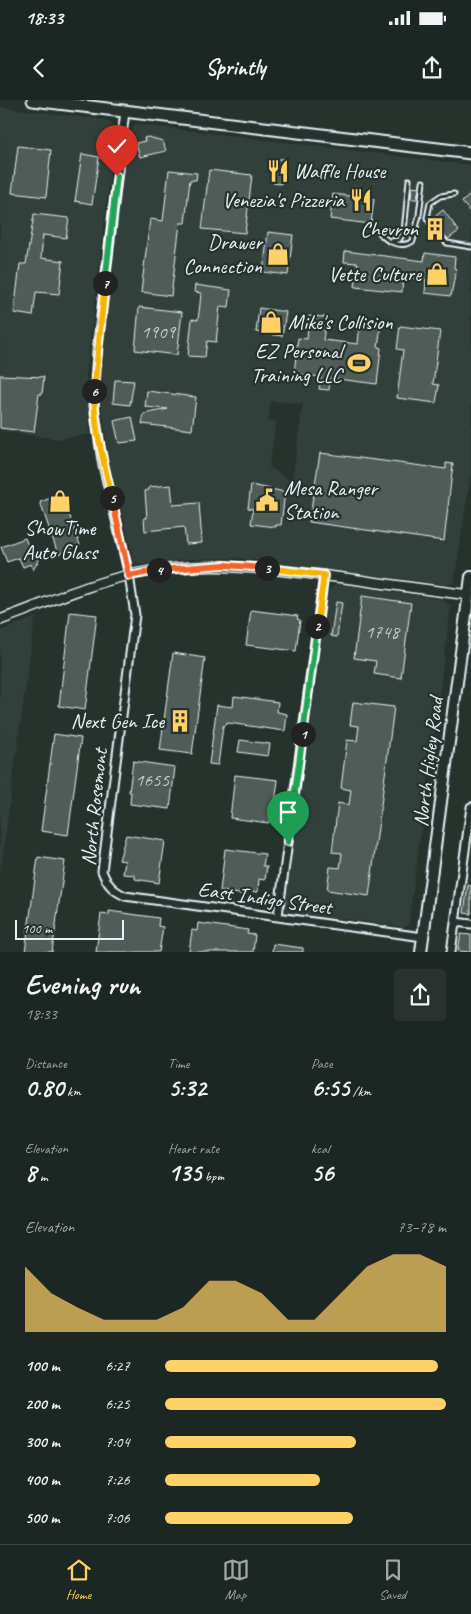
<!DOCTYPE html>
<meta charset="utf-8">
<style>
:root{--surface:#1c2622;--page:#29322f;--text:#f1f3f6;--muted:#a0a5a5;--line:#3a4340;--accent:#ffd166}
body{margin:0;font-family:Caveat,sans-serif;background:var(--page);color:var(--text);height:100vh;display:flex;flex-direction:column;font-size:19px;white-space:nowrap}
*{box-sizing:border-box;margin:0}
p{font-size:16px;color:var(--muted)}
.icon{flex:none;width:28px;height:28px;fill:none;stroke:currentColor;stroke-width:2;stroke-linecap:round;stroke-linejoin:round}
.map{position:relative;height:852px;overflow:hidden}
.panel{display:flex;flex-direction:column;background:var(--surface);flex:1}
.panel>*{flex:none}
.scale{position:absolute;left:15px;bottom:12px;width:109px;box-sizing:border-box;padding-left:5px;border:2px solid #e8f1f8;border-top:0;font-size:14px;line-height:18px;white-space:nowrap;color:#e8f1f8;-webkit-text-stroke:4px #26332d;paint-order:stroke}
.pin{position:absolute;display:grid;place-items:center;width:42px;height:42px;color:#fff;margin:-51px -21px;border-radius:50% 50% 50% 0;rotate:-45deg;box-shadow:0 0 5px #0007}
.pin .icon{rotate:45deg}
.km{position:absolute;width:25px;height:25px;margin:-12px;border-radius:50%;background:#222;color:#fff;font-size:14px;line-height:25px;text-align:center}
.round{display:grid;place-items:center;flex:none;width:52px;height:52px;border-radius:5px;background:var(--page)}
.headline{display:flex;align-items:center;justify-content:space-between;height:85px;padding:0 25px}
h1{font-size:28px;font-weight:600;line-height:38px}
.stats{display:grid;grid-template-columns:repeat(3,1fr);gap:8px;height:85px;padding:5px 25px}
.stats div{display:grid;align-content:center}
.stats b{font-size:25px;font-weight:600}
.stats small{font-size:14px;font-weight:400}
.stats p{font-size:14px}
.chart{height:140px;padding:10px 25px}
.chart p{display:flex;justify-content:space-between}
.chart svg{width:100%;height:90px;margin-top:5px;fill:var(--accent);opacity:.7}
ul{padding:0 25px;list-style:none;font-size:16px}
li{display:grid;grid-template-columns:80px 60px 1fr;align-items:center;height:38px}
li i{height:12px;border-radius:6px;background:var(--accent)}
.status{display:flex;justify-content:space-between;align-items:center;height:35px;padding:0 25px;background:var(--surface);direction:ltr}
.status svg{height:14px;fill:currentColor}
header{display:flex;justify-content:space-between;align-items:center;height:65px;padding:0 25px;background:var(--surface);font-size:22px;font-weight:600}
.tabs{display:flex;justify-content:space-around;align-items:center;height:70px;border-top:1px solid var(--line);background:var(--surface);font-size:14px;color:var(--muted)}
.tabs a{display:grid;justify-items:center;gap:2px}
.tabs .on{color:var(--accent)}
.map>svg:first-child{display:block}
.built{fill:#333f3a;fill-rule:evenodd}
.building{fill:#505c59;stroke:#e8f1f8}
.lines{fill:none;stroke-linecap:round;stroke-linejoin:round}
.service-casing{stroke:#e8f1f8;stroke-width:7}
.minor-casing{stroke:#e8f1f8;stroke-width:11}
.tertiary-casing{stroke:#e8f1f8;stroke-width:12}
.secondary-casing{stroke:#e8f1f8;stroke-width:14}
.primary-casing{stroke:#e8f1f8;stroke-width:15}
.service{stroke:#26332d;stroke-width:3}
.minor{stroke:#26332d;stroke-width:7}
.tertiary{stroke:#26332d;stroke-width:9}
.secondary{stroke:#26332d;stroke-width:10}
.primary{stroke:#26332d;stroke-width:11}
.split-1-casing{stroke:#fff;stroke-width:10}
.split-2-casing{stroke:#fff;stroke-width:10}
.split-3-casing{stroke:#fff;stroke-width:10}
.split-4-casing{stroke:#fff;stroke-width:10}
.split-5-casing{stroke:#fff;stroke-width:10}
.split-6-casing{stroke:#fff;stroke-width:10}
.split-7-casing{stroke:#fff;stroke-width:10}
.split-8-casing{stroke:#fff;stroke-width:10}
.split-1{stroke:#22a559;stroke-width:6}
.split-2{stroke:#22a559;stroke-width:6}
.split-3{stroke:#f5b400;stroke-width:6}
.split-4{stroke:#f0652b;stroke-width:6}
.split-5{stroke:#f0652b;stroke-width:6}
.split-6{stroke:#f5b400;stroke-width:6}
.split-7{stroke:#f5b400;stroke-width:6}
.split-8{stroke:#22a559;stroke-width:6}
.labels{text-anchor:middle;stroke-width:4.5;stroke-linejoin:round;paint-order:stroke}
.number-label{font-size:19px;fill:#c2ccd0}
.poi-label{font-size:21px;fill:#e8f1f8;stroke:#26332d;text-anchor:end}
.street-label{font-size:21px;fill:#e8f1f8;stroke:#26332d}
</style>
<div class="status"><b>18:33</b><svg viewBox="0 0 49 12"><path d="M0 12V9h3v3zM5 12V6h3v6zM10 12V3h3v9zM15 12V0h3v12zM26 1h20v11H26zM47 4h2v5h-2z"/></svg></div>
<header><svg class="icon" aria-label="back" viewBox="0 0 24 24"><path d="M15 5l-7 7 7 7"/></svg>Sprintly<svg class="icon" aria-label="share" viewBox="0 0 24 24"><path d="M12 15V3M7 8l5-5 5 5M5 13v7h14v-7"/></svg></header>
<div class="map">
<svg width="471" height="852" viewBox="0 0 471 852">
<rect width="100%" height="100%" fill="#26332d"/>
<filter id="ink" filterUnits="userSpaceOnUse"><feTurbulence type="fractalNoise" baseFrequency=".02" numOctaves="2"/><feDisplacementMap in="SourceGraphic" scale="10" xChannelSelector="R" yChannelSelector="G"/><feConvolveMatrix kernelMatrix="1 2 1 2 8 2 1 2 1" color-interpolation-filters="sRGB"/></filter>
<g filter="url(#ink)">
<path class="built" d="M 0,7 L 107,20 L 114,26 L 115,32 L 86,275 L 90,334 L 57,339 L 0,331 Z
M 136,24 L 471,65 L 471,372 L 454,482 L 447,485 L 238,458 L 189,459 L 143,465 L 134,462 L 110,365 L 101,303 L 103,248 L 129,34 ZM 271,301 L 303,304 L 292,381 L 269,367 L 276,322 L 268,321 Z
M 336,484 L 442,499 L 451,506 L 409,820 L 408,825 L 404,827 L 290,812 L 286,810 L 285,804 L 328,491 Z
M 35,517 L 0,773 L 0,531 Z"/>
<path class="building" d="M 148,37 L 163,41 L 166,51 L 140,57 L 136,43 L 145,41 L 144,38 Z
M 18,46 L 51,50 L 46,97 L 12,93 Z
M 82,54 L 99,57 L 92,104 L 75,101 Z
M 276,59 L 283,59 L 281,84 L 273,83 Z
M 169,70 L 197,73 L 196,80 L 190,80 L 185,123 L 180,123 L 171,196 L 141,192 L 150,119 L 163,121 Z
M 209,70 L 252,75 L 245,133 L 202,129 Z
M 412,87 L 419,88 L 417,99 L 411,99 Z
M 333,94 L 374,99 L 371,124 L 330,119 Z
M 471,94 L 471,113 L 462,102 Z
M 443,110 L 459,131 L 448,139 L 442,132 L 437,131 L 435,135 L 429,126 L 433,127 L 434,122 L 432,119 Z
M 34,114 L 69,118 L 66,138 L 43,135 L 41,158 L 63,161 L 59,194 L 36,192 L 33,216 L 14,213 L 20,164 L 26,164 Z
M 268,132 L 293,135 L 288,175 L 263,172 Z
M 345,151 L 424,161 L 425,153 L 455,157 L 454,168 L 456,169 L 451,196 L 425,193 L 426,180 L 403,177 L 402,192 L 355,187 L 358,163 L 344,162 Z
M 195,185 L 231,190 L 229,207 L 220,206 L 216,242 L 207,241 L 205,257 L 188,256 L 192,219 L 198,220 L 200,204 L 201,193 L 194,192 Z
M 139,207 L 182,212 L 177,255 L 135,250 Z
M 259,208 L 286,212 L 282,236 L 256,232 Z
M 309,216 L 326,217 L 323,240 L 358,244 L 360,222 L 381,224 L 378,247 L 381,248 L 377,284 L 330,278 L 329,290 L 319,289 L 321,277 L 294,274 L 298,238 L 307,239 Z
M 400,226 L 440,231 L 433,284 L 439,285 L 436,303 L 397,298 L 403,250 L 397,249 Z
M 0,275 L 44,277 L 42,294 L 39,294 L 34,332 L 0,328 Z
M 115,280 L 134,281 L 130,305 L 113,303 Z
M 147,291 L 196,297 L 192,330 L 142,324 L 144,314 L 168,309 L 145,307 Z
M 132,317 L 137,341 L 119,343 L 114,321 Z
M 320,353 L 446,369 L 446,363 L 453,364 L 444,441 L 309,422 Z
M 171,385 L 173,405 L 199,403 L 202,443 L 186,444 L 184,427 L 145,431 L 144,418 L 147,418 L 145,391 L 149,390 L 149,387 Z
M 251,385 L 285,392 L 281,425 L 276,425 L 276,427 L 251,424 L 253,409 L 248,408 Z
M 62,394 L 80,445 L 58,454 L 40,402 Z
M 25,438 L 33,458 L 40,458 L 33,470 L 31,464 L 23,467 L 19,458 L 7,462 L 1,447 Z
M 362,496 L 411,503 L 401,578 L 374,574 L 376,561 L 354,558 Z
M 336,502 L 342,503 L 337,537 L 331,536 Z
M 251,510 L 298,516 L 297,519 L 300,520 L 296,551 L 246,545 Z
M 70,512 L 97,515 L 85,610 L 59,606 Z
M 173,553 L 205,558 L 192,654 L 160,650 Z
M 234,596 L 278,602 L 277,612 L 287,614 L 285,631 L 228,623 L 223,626 L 218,665 L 209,664 L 217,605 L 233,607 Z
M 353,602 L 394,607 L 369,796 L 327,790 L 330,767 L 340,768 L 342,753 L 332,752 L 338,703 L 349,705 L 351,690 L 341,688 L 347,640 L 357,641 L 359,626 L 350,625 Z
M 54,634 L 81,638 L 68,735 L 41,731 Z
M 240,640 L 270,644 L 268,656 L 238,652 Z
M 133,661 L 175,667 L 170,709 L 130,704 L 131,692 L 129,692 Z
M 235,675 L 278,680 L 274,712 L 270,711 L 269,723 L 230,718 Z
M 126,735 L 165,741 L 159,783 L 135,779 L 135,775 L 123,774 L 125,761 L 119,760 Z
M 225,749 L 265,754 L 263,766 L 267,766 L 265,780 L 259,779 L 258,792 L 246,791 L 245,795 L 220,791 Z
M 38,757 L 65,761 L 52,852 L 25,852 Z
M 468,785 L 471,786 L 471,814 L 464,813 Z
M 109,811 L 159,818 L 158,826 L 163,827 L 159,852 L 96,852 L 101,814 L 109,815 Z
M 198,823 L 248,830 L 247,834 L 255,835 L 253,852 L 189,852 L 192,830 L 197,831 Z
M 461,834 L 471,835 L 471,852 L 458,851 Z
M 273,844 L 303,848 L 303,852 L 272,852 Z"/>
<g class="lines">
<defs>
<path id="service" d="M 431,124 L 427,118 L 430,103 L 440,96 L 454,94
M 379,132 C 386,142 402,149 413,141 L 419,115 L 423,82
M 438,134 L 447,143 L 471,147
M 391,141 L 399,140 L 404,132 L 409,80"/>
<path id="minor" d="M 125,11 L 97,251 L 94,306 L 102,361 L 129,475 L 135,515 L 102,771 C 107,784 112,790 125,796 L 423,837
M 278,816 L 324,475
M 455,822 L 471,824
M 451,852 L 471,707"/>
<path id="tertiary" d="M 0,520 C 42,505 85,485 129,475 C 204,459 277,469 352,479 C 391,485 430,490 469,495"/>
<path id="secondary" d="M 421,852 L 471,477"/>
<path id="primary" d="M 33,0 L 471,53"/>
</defs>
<use href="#service" class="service-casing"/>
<use href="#minor" class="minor-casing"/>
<use href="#tertiary" class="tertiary-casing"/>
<use href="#secondary" class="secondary-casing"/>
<use href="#primary" class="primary-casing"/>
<use href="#service" class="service"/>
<use href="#minor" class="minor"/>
<use href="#tertiary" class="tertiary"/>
<use href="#secondary" class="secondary"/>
<use href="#primary" class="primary"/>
</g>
</g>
<g class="lines" filter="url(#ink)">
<defs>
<path id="split-1" d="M 288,742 L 303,634"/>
<path id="split-2" d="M 303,634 L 317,526"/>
<path id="split-3" d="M 267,468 L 324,475 L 317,526"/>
<path id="split-4" d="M 159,470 L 224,465 L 267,468"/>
<path id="split-5" d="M 112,398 L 129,476 L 159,470"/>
<path id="split-6" d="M 94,291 C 94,330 104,361 112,398"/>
<path id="split-7" d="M 94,291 L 105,183"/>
<path id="split-8" d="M 105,183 L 117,76"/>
</defs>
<use href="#split-1" class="split-1-casing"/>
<use href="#split-2" class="split-2-casing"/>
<use href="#split-3" class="split-3-casing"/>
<use href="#split-4" class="split-4-casing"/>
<use href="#split-5" class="split-5-casing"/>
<use href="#split-6" class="split-6-casing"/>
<use href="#split-7" class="split-7-casing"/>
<use href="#split-8" class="split-8-casing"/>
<use href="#split-1" class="split-1"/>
<use href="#split-2" class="split-2"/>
<use href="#split-3" class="split-3"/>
<use href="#split-4" class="split-4"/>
<use href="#split-5" class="split-5"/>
<use href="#split-6" class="split-6"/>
<use href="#split-7" class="split-7"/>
<use href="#split-8" class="split-8"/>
</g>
<defs>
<symbol id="restaurant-bare" viewBox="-9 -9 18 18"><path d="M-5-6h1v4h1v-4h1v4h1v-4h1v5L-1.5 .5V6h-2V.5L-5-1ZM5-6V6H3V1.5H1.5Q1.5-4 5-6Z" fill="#ffd166" stroke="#26332d" stroke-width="2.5" paint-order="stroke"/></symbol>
<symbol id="building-bare" viewBox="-9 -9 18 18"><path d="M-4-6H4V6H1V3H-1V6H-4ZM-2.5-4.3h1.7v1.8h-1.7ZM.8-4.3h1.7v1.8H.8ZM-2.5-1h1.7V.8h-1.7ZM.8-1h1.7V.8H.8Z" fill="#ffd166" stroke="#26332d" stroke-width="2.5" paint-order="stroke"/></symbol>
<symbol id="shop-bare" viewBox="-9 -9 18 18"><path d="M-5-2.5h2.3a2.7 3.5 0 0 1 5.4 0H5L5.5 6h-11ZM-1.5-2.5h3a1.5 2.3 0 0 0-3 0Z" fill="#ffd166" stroke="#26332d" stroke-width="2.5" paint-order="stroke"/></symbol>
<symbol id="stadium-bare" viewBox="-9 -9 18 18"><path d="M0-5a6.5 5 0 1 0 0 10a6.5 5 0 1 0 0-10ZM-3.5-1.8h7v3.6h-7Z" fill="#ffd166" stroke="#26332d" stroke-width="2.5" paint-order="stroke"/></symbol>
<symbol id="civic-bare" viewBox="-9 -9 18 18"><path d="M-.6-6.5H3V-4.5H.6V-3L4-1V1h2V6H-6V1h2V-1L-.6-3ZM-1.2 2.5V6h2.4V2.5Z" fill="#ffd166" stroke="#26332d" stroke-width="2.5" paint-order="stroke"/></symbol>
</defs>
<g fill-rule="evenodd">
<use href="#restaurant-bare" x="262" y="55" width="32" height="32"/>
<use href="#restaurant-bare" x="345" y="84" width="32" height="32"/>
<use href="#building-bare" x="419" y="113" width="32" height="32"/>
<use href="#shop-bare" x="262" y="138" width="32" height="32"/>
<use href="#shop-bare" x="421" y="158" width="32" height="32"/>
<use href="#shop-bare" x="255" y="206" width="32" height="32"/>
<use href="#stadium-bare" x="343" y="247" width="32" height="32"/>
<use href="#civic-bare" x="251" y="384" width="32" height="32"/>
<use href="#shop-bare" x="44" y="385" width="32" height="32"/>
<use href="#building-bare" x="164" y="605" width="32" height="32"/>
</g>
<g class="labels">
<g class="number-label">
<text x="158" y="238">1909</text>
<text x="382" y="538">1748</text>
<text x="152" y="686">1655</text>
</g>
<g class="poi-label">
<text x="294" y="78" text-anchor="start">Waffle House</text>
<text x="344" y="107">Venezia's Pizzeria</text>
<text x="418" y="136">Chevron</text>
<text x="262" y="149">Drawer<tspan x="262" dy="24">Connection</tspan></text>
<text x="421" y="181">Vette Culture</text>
<text x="288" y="229" text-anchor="start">Mike's Collision</text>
<text x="342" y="258">EZ Personal<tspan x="342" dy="24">Training LLC</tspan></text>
<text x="284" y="395" text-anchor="start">Mesa Ranger<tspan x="284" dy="24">Station</tspan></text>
<text x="60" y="435" text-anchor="middle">ShowTime<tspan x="60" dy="24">Auto Glass</tspan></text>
<text x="164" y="628">Next Gen Ice</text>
</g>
<g class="street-label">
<text transform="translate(428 662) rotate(-83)" y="7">North Higley Road</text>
<text transform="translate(94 707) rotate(-84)" y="7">North Rosemont</text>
<text transform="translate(265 798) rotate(8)" y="7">East Indigo Street</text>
</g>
</g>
</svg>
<div class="scale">100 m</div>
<div class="pin" style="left:288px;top:742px;background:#1e9e55"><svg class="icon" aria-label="arrive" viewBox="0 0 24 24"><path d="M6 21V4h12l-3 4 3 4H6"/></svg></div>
<div class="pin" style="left:117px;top:76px;background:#d93025"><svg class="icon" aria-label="check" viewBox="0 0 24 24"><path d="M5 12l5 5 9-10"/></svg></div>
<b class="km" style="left:303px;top:634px">1</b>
<b class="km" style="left:317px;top:526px">2</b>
<b class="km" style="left:267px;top:468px">3</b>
<b class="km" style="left:159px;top:470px">4</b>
<b class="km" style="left:112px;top:398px">5</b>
<b class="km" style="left:94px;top:291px">6</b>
<b class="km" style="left:105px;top:183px">7</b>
</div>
<section class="panel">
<div class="headline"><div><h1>Evening run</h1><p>18:33</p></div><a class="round"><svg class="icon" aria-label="share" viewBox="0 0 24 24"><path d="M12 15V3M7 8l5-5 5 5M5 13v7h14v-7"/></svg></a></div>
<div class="stats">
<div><p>Distance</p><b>0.80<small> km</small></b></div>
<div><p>Time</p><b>5:32</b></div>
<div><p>Pace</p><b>6:55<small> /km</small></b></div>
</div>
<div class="stats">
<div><p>Elevation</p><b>8<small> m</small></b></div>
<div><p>Heart rate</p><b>135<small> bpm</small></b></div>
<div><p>kcal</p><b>56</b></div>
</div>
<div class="chart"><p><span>Elevation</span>73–78 m</p>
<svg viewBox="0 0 160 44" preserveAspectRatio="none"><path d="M0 44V12L10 25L20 32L30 38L40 38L50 38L60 32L70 19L80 19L90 25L100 38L110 38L120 25L130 12L140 6L150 6L160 12V44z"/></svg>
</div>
<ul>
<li><b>100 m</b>6:27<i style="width:97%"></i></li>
<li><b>200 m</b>6:25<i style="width:100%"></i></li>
<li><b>300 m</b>7:04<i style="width:68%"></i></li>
<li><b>400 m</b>7:26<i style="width:55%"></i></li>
<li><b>500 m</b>7:06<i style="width:67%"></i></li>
</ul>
</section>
<nav class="tabs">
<a class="on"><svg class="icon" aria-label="home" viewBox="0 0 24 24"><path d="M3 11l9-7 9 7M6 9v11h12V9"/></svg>Home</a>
<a><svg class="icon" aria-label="map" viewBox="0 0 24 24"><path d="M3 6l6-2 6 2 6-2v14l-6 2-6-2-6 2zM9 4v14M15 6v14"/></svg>Map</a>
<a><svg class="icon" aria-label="saved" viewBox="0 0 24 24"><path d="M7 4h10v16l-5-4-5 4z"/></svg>Saved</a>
</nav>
